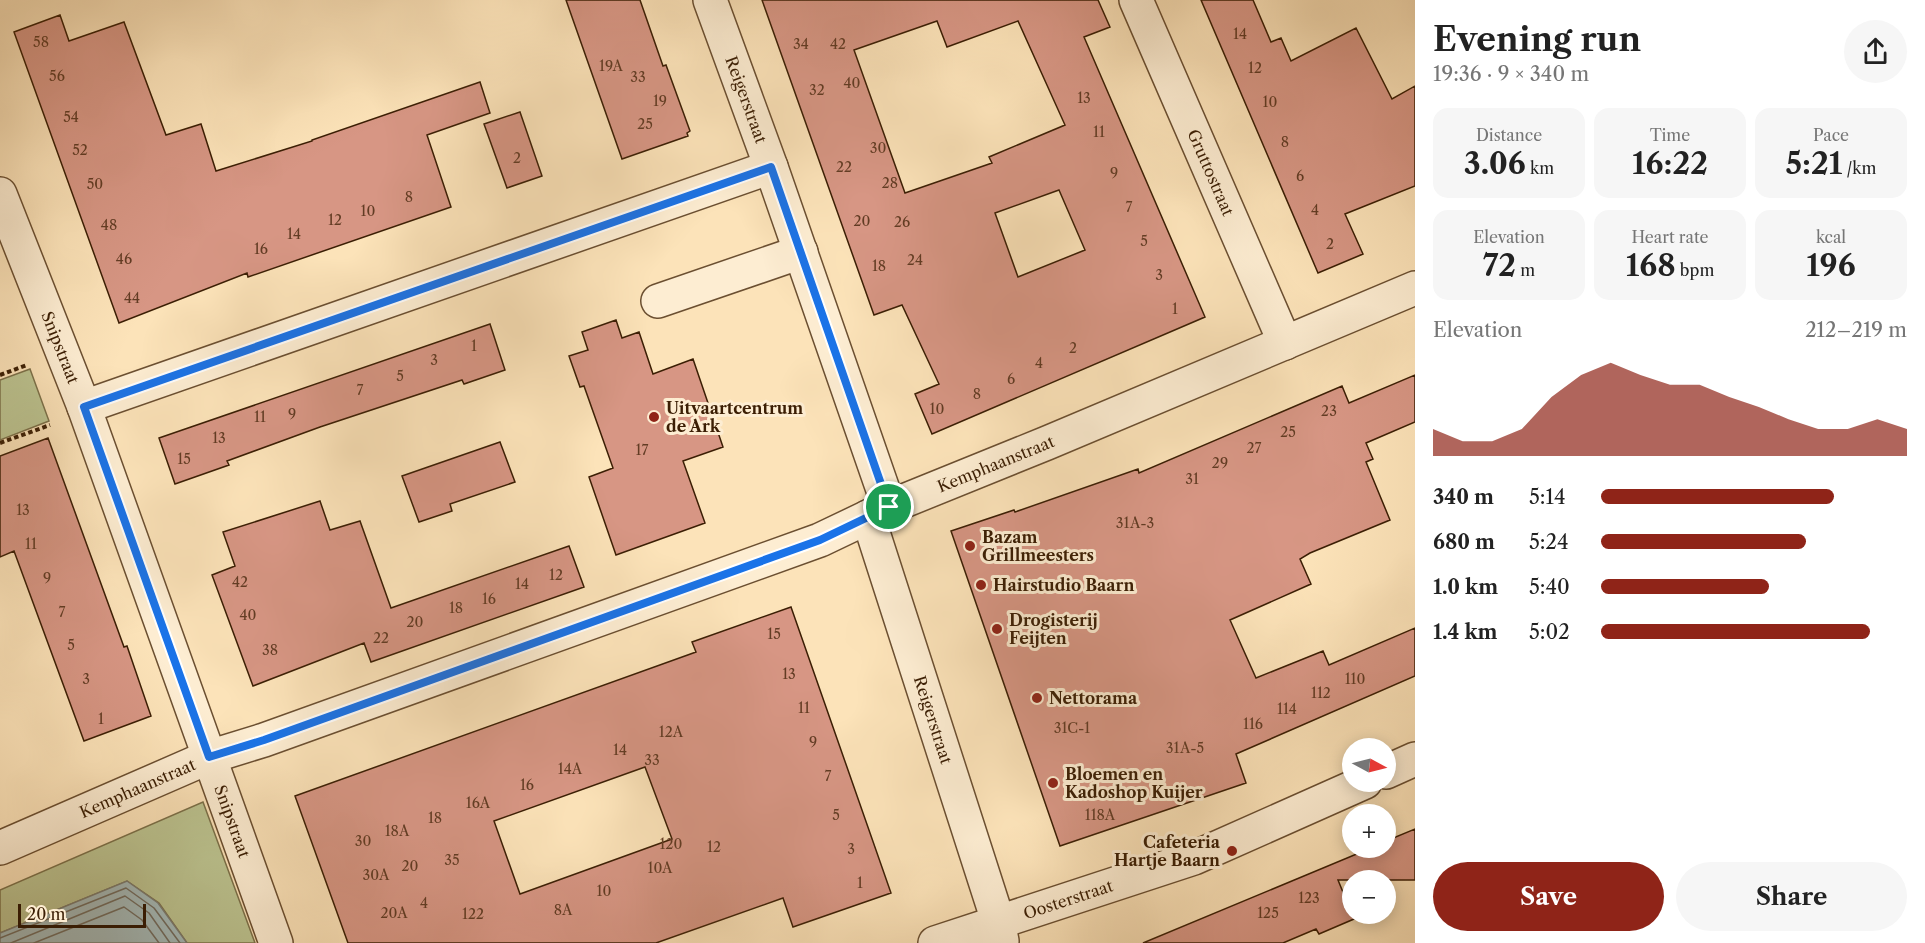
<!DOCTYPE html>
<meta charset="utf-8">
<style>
:root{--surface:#fff;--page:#f6f6f6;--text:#222;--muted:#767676;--accent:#8f2418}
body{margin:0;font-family:"Libre Caslon Text",serif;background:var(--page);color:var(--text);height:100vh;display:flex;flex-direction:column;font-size:22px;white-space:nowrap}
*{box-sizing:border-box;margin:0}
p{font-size:20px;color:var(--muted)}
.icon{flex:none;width:33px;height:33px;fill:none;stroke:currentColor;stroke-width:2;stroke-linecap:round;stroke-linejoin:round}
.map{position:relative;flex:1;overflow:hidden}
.details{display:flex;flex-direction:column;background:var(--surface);width:510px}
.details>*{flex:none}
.needle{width:39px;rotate:97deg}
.tools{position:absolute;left:1342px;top:738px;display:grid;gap:12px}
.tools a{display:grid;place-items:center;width:54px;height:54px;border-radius:50%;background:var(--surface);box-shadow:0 3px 15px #0003;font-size:30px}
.scale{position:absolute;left:18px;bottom:15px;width:128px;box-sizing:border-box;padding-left:6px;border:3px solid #3b1e04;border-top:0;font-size:16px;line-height:21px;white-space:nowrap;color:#3b1e04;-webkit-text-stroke:4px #fdedd2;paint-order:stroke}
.pin{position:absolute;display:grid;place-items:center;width:51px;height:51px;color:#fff;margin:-26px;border:3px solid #fff;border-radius:50%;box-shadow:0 2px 6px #0007}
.round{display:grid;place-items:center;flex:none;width:63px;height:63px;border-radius:32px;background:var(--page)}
.overview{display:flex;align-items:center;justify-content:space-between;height:102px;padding:0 18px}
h1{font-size:33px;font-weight:800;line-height:45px}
.metrics{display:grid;grid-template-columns:repeat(3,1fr);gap:9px;height:102px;padding:6px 18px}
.metrics div{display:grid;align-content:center;border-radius:15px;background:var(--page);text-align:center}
.metrics b{font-size:30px;font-weight:800}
.metrics small{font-size:16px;font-weight:400}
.metrics p{font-size:16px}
.chart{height:168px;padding:12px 18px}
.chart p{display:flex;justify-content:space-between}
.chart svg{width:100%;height:108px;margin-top:6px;fill:var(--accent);opacity:.7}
.action{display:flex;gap:12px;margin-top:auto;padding:12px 18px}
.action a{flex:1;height:69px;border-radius:36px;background:var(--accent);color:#fff;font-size:24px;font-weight:800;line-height:69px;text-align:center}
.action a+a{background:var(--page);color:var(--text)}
ul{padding:0 18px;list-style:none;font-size:20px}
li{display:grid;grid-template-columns:96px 72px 1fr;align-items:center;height:45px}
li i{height:15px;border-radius:8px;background:var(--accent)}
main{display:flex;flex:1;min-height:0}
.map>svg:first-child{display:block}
.green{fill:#bcc491;stroke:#7c714a;stroke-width:1.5}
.water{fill:#a4bbbb;stroke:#7a7c72;stroke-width:1.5}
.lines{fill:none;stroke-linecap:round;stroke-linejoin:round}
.shore{stroke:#706c60;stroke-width:1.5}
.building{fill:#d79684;stroke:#3b1e04;stroke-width:1.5;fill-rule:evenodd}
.minor-casing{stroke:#6b4f31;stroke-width:36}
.path{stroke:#3b1e04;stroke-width:4;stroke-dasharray:4.5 3;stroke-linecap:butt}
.minor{stroke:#fdedd2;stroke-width:33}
.route-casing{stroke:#fff;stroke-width:12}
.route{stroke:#1a73e8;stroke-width:8}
.poi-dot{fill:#8f2418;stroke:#fdedd2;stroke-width:2}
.labels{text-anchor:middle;stroke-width:6;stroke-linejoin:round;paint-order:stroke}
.number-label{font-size:14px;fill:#623c24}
.street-label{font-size:16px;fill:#3b1e04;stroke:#fdedd2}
.poi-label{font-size:16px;font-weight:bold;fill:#3b1e04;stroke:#fdedd2;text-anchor:start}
</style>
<main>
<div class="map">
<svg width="1415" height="943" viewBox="0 0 1415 943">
<rect width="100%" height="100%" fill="#fce3b9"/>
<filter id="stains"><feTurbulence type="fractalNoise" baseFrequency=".00333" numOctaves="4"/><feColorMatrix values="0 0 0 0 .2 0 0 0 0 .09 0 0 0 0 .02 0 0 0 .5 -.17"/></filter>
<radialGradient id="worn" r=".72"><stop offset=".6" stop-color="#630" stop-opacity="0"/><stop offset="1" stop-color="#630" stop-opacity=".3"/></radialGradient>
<path class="green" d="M 30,369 L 49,421 L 0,440 L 0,380 Z
M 203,802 L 255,943 L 187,943 L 159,903 L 127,881 L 0,933 L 0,890 Z"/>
<path class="water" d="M 127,881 L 158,903 L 187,943 L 0,943 L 0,933 Z"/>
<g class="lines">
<path class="shore" d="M 0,938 L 126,888 L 154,908 L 180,943
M 11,943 L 125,896 L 149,913 L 170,943
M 34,943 L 124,907 L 142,920 L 159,943"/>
</g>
<path class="building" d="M 566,0 L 640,0 L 663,66 L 666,65 L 690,131 L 687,133 L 688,136 L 622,159 Z
M 762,0 L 1098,0 L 1110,27 L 1084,37 L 1205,317 L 932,434 L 915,394 L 939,384 L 902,305 L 874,315 ZM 937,21 L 947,47 L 1018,21 L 1065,125 L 989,157 L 992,163 L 905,193 L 854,50 ZM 1059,190 L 1085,250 L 1018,277 L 995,213 Z
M 1201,0 L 1253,0 L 1271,42 L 1281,38 L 1291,61 L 1356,28 L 1392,99 L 1415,86 L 1415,186 L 1345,214 L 1363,254 L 1318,273 Z
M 60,15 L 69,41 L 124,22 L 166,135 L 201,124 L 216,171 L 312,141 L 312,140 L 480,82 L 490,113 L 427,135 L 451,207 L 248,277 L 247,273 L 119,323 L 14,32 Z
M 520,112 L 542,176 L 507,188 L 484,124 Z
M 616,320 L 622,338 L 639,332 L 653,374 L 693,359 L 723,447 L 683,461 L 705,523 L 616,555 L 589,477 L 613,468 L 584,386 L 580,387 L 569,356 L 588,350 L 582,332 Z
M 490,324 L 505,370 L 464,384 L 462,380 L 320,427 L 227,461 L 229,465 L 175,484 L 159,438 Z
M 1415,375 L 1415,422 L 1366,443 L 1373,459 L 1366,462 L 1390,520 L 1310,553 L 1300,559 L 1311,584 L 1230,620 L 1256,678 L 1323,651 L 1329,665 L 1415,628 L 1415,676 L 1236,754 L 1246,783 L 1060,846 L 951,531 L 1014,510 L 1015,512 L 1138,469 L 1139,473 L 1342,386 L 1349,403 Z
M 48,438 L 124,647 L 127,646 L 151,716 L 84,741 L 14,551 L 0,557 L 0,456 Z
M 500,442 L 515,482 L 450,504 L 452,511 L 419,522 L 402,476 Z
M 320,501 L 330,530 L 360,521 L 391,608 L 569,546 L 584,587 L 371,662 L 364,643 L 253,686 L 212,575 L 235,566 L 223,532 Z
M 791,607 L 891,893 L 793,927 L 783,898 L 656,943 L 348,943 L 295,796 L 696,652 L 692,642 ZM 645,767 L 672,839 L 520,894 L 494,821 Z
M 1415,829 L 1415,880 L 1338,880 L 1354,919 L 1319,934 L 1316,929 L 1283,943 L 1143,943 L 1371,848 L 1386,848 L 1386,841 Z"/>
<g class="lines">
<defs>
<g id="minor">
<path id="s1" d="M 710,0 L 771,167 L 889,507"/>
<path id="s2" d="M 1136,0 L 1285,343"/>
<path id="s3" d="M 0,194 L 84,407 L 276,943"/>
<path d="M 658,301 L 801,252"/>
<path d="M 84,407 L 771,167"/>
<path id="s4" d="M 868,517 L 998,921 L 1002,941"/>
<path d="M 1386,772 L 1415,759"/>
<path id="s5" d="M 0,848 L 209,757 L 264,740 L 820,540 L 889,507 L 1047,443 L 1415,288"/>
<path id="s6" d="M 935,943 L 1194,858 L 1365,782"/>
</g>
</defs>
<use href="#minor" class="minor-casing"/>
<path class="path" d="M 0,375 L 27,365
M 0,443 L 50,425"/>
<use href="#minor" class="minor"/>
</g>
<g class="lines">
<defs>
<path id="route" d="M 771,167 L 889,507 L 820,540 L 264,740 L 209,757 L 84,407 Z"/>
</defs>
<use href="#route" class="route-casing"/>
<use href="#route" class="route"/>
</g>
<g class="poi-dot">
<circle cx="654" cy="417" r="6"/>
<circle cx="970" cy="546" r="6"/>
<circle cx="981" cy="585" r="6"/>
<circle cx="997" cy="629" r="6"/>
<circle cx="1037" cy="698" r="6"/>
<circle cx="1053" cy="783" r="6"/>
<circle cx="1232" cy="851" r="6"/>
</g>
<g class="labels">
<g class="number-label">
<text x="1240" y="39">14</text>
<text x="41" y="47">58</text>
<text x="801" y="49">34</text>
<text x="838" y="49">42</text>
<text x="611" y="71">19A</text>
<text x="1255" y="73">12</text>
<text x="57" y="81">56</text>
<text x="638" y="82">33</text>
<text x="852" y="88">40</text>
<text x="817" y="95">32</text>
<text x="1084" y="103">13</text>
<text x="660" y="106">19</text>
<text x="1270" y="107">10</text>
<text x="71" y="122">54</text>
<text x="645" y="129">25</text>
<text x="1099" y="137">11</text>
<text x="1285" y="147">8</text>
<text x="878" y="153">30</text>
<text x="80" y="155">52</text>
<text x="517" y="163">2</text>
<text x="844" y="172">22</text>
<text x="1114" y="178">9</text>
<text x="1300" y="181">6</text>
<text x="890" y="188">28</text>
<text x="95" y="189">50</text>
<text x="409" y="202">8</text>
<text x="1129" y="212">7</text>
<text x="1315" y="215">4</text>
<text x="368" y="216">10</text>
<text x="335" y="225">12</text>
<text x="862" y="226">20</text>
<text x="902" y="227">26</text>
<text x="109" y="230">48</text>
<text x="294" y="239">14</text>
<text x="1144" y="246">5</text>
<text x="1330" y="249">2</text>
<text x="261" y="254">16</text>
<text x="124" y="264">46</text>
<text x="915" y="265">24</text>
<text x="879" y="271">18</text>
<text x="1159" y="280">3</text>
<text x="132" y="303">44</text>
<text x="1175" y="314">1</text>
<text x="474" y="351">1</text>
<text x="1073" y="353">2</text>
<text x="434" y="365">3</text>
<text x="1039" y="368">4</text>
<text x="400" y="381">5</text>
<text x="1011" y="384">6</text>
<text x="360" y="395">7</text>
<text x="977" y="399">8</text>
<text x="937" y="414">10</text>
<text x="1329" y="416">23</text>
<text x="292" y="419">9</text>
<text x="260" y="422">11</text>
<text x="1288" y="437">25</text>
<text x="219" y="443">13</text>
<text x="1254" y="453">27</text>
<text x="642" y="455">17</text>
<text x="184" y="464">15</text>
<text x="1220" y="468">29</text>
<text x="1192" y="484">31</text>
<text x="23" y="515">13</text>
<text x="1135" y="528">31A-3</text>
<text x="31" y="549">11</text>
<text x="556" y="580">12</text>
<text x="47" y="583">9</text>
<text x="240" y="587">42</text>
<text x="522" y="589">14</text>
<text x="489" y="604">16</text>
<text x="456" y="613">18</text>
<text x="62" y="617">7</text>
<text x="248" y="620">40</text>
<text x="415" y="627">20</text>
<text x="774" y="639">15</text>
<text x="381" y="643">22</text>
<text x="71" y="650">5</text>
<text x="270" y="655">38</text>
<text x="789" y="679">13</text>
<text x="86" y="684">3</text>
<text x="1355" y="684">110</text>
<text x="1321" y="698">112</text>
<text x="804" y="713">11</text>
<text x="1287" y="714">114</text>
<text x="101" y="724">1</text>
<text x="1253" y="729">116</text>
<text x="1072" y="733">31C-1</text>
<text x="671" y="737">12A</text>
<text x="813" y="747">9</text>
<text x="1185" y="753">31A-5</text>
<text x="620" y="755">14</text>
<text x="652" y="765">33</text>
<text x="570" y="774">14A</text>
<text x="828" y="781">7</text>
<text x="527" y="790">16</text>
<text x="478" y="808">16A</text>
<text x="836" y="820">5</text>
<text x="1100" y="820">118A</text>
<text x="435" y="823">18</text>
<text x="397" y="836">18A</text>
<text x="363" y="846">30</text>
<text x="671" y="849">120</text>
<text x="714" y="852">12</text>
<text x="851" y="854">3</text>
<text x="452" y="865">35</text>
<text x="410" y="871">20</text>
<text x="660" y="873">10A</text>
<text x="376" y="880">30A</text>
<text x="860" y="888">1</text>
<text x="604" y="896">10</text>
<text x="1309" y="903">123</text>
<text x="424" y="908">4</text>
<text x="563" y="915">8A</text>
<text x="394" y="918">20A</text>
<text x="1268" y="918">125</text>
<text x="473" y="919">122</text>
</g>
<g class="street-label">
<text dy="6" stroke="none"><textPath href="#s1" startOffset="106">Reigerstraat</textPath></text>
<text dy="6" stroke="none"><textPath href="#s2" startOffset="188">Gruttostraat</textPath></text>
<text dy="6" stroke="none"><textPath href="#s3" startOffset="165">Snipstraat</textPath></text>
<text dy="6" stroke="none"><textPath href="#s5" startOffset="1068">Kemphaanstraat</textPath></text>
<text dy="6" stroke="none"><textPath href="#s4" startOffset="213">Reigerstraat</textPath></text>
<text dy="6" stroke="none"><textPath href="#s5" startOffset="150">Kemphaanstraat</textPath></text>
<text dy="6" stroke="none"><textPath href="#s3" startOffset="669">Snipstraat</textPath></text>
<text dy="6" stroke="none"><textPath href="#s6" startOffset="140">Oosterstraat</textPath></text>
</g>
<g class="poi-label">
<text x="666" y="414">Uitvaartcentrum<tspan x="666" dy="18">de Ark</tspan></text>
<text x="982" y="543">Bazam<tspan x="982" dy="18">Grillmeesters</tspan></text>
<text x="993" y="591">Hairstudio Baarn</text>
<text x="1009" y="626">Drogisterij<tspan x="1009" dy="18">Feijten</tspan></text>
<text x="1049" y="704">Nettorama</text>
<text x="1065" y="780">Bloemen en<tspan x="1065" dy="18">Kadoshop Kuijer</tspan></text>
<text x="1220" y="848" text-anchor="end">Cafeteria<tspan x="1220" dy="18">Hartje Baarn</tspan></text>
</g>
</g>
<rect width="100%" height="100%" filter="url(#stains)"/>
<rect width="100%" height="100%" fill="url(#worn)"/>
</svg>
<div class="tools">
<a><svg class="needle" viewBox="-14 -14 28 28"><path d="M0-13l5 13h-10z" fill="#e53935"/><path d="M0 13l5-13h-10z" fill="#767676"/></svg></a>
<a>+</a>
<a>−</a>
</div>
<div class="scale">20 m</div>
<div class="pin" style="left:889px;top:507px;background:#1e9e55"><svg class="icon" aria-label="arrive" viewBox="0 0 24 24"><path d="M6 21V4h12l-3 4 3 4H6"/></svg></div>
</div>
<section class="details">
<div class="overview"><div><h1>Evening run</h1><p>19:36 · 9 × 340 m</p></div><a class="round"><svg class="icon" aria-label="share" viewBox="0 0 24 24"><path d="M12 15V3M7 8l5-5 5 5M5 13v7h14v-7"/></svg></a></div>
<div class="metrics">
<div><p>Distance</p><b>3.06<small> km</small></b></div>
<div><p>Time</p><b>16:22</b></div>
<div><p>Pace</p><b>5:21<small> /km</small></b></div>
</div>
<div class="metrics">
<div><p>Elevation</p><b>72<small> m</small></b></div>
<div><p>Heart rate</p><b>168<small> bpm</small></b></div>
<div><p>kcal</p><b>196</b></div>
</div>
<div class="chart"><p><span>Elevation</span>212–219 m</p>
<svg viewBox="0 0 160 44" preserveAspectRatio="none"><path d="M0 44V33L10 38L20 38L30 33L40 20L50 11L60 6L70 11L80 15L90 15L100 20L110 24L120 29L130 33L140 33L150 29L160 33V44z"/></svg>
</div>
<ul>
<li><b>340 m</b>5:14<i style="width:76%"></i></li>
<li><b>680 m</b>5:24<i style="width:67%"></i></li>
<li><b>1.0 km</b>5:40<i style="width:55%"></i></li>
<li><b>1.4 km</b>5:02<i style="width:88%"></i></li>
</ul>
<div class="action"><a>Save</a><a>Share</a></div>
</section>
</main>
